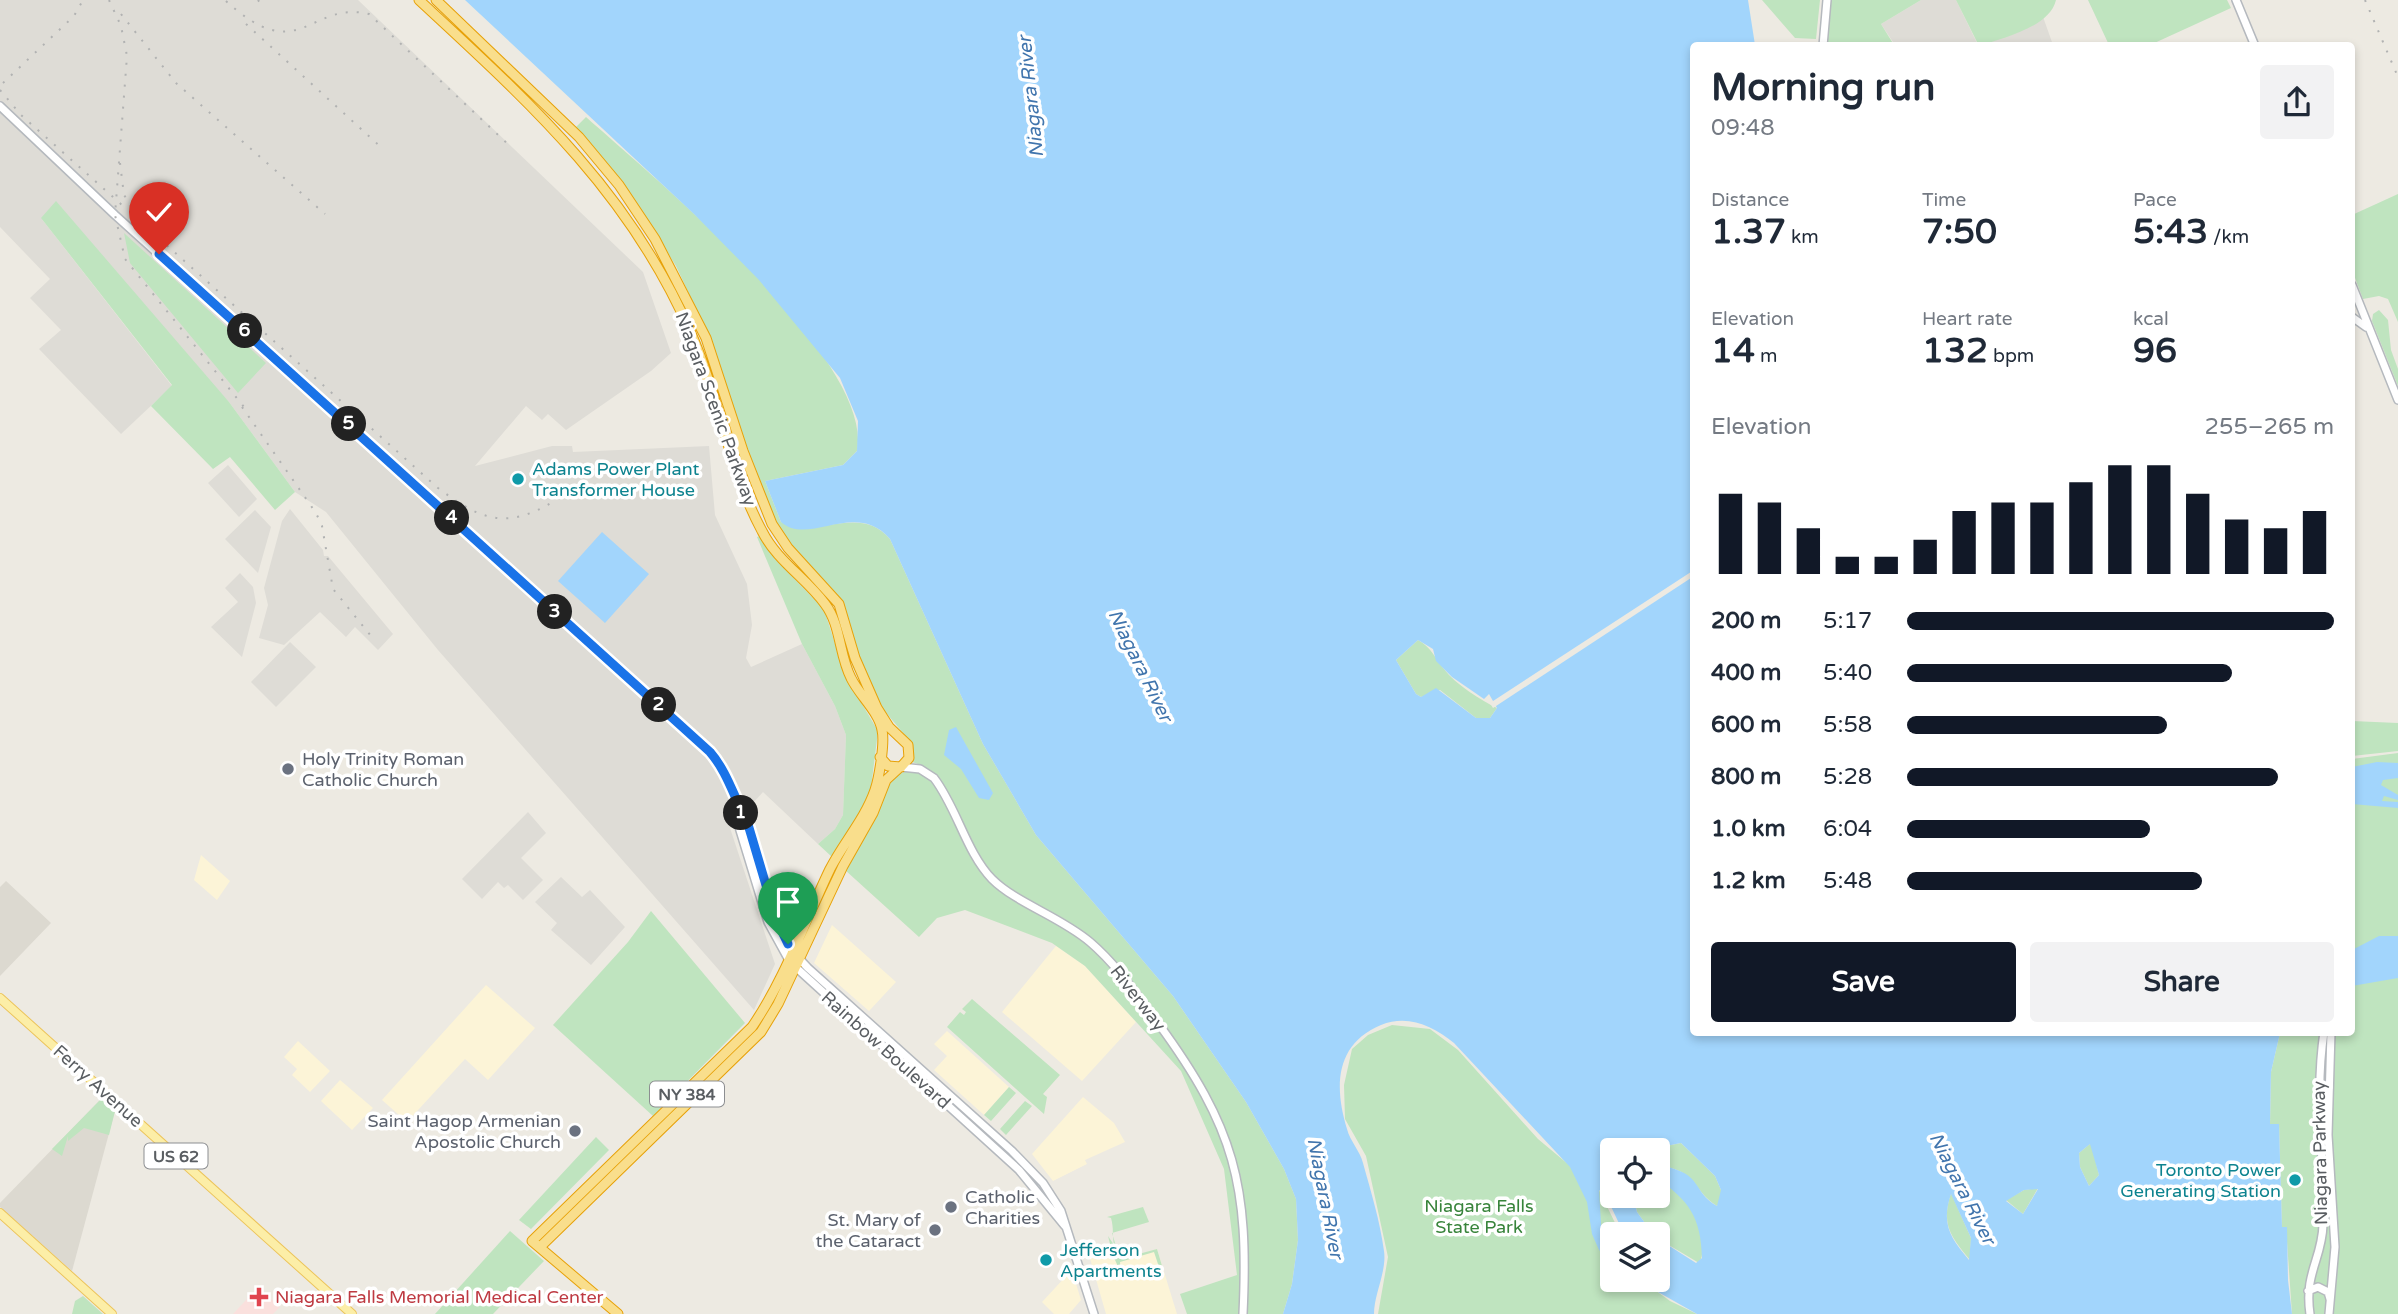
<!DOCTYPE html>
<meta charset="utf-8">
<style>
:root{--surface:#fff;--page:#f2f2f3;--text:#1f2937;--muted:#747a83;--accent:#111827}
body{margin:0;font-family:"Varela Round",sans-serif;background:var(--page);color:var(--text);height:100vh;display:flex;flex-direction:column;font-size:26px;white-space:nowrap}
*{box-sizing:border-box;margin:0}
p{font-size:23px;color:var(--muted)}
.icon{flex:none;width:38px;height:38px;fill:none;stroke:currentColor;stroke-width:2;stroke-linecap:round;stroke-linejoin:round}
.map{position:relative;flex:1;overflow:hidden}
.drawer{position:absolute;left:1690px;top:42px;width:665px;height:994px;display:flex;flex-direction:column;background:var(--surface);border-radius:7px;box-shadow:0 4px 10px #0003}
.drawer>*{flex:none}
.fabs{position:absolute;left:1600px;top:1138px;display:grid;gap:14px}
.fabs a{display:grid;place-items:center;width:70px;height:70px;border-radius:7px;background:var(--surface);box-shadow:0 4px 10px #0003;font-size:35px}
.pin{position:absolute;display:grid;place-items:center;width:60px;height:60px;color:#fff;margin:-72px -30px;border-radius:50% 50% 50% 0;rotate:-45deg;box-shadow:0 0 7px #0007}
.pin .icon{rotate:45deg}
.km{position:absolute;width:35px;height:35px;margin:-18px;border-radius:50%;background:#222;color:#fff;font-size:19px;line-height:35px;text-align:center}
.round{display:grid;place-items:center;flex:none;width:74px;height:74px;border-radius:7px;background:var(--page)}
.head{display:flex;align-items:center;justify-content:space-between;height:119px;padding:0 21px}
h1{font-size:38px;font-weight:700;line-height:52px}
.figures{display:grid;grid-template-columns:repeat(3,1fr);gap:10px;height:119px;padding:7px 21px}
.figures div{display:grid;align-content:center}
.figures b{font-size:35px;font-weight:700}
.figures small{font-size:19px;font-weight:400}
.figures p{font-size:19px}
.chart{height:196px;padding:14px 21px}
.chart p{display:flex;justify-content:space-between}
.chart svg{width:100%;height:126px;margin-top:7px;stroke:var(--accent);stroke-width:6}
.button{display:flex;gap:14px;margin-top:auto;padding:14px 21px}
.button a{flex:1;height:80px;border-radius:7px;background:var(--accent);color:#fff;font-size:28px;font-weight:700;line-height:80px;text-align:center}
.button a+a{background:var(--page);color:var(--text)}
ul{padding:0 21px;list-style:none;font-size:23px}
li{display:grid;grid-template-columns:112px 84px 1fr;align-items:center;height:52px}
li i{height:18px;border-radius:9px;background:var(--accent)}
.map>svg:first-child{display:block}
.commercial{fill:#fcf4d7}
.industrial{fill:#dedcd6}
.education{fill:#dcd9d0}
.medical{fill:#fae0dd}
.green{fill:#bfe4bf}
.water{fill:#a2d5fc;fill-rule:evenodd}
.pier{fill:#edeae2}
.lines{fill:none;stroke-linecap:round;stroke-linejoin:round}
.secondary-casing{stroke:#b5b9be;stroke-width:10}
.primary-casing{stroke:#ecc45b;stroke-width:10}
.highway-casing{stroke:#e7a108;stroke-width:11}
.secondary{stroke:#fff;stroke-width:7}
.primary{stroke:#fceea7;stroke-width:8}
.highway{stroke:#f9de8c;stroke-width:9}
.rail{stroke:#b1b2b2;stroke-width:2;stroke-dasharray:2 9;stroke-linecap:butt}
.route-casing{stroke:#fff;stroke-width:14}
.route{stroke:#1a73e8;stroke-width:9}
.culture-dot{fill:#0f9aa8;stroke:#fff;stroke-width:2.5}
.worship-dot{fill:#6b7280;stroke:#fff;stroke-width:2.5}
.health-dot{fill:#e0444e;stroke:#fff;stroke-width:2.5}
.labels{text-anchor:middle;stroke-width:7;stroke-linejoin:round;paint-order:stroke}
.shield{fill:#fff;stroke:#8c8e91;stroke-width:2}
.shield-label{font-size:16px;font-weight:bold;fill:#5a5e62}
.street-label{font-size:18px;fill:#5a5e62;stroke:#fff}
.culture-label{font-size:18px;fill:#0d838f;stroke:#fff;text-anchor:start}
.worship-label{font-size:18px;fill:#5b616d;stroke:#fff;text-anchor:start}
.park-label{font-size:18px;fill:#38843b;stroke:#fff}
.health-label{font-size:18px;fill:#be3a42;stroke:#fff;text-anchor:start}
.water-label{font-size:19px;font-style:italic;fill:#4175ad;stroke:#fff}
</style>
<div class="map">
<svg width="2398" height="1314" viewBox="0 0 2398 1314">
<rect width="100%" height="100%" fill="#edeae2"/>
<path class="commercial" d="M 201,855 L 230,881 L 217,900 L 194,880 Z
M 832,925 L 896,982 L 869,1011 L 814,963 Z
M 1056,946 L 1085,966 L 1136,1022 L 1082,1081 L 1002,1012 Z
M 486,985 L 535,1028 L 488,1080 L 465,1059 L 407,1122 L 382,1100 Z
M 947,1031 L 1009,1087 L 984,1115 L 934,1070 L 947,1056 L 934,1044 Z
M 298,1041 L 330,1071 L 310,1092 L 292,1075 L 297,1069 L 284,1057 Z
M 340,1080 L 373,1108 L 352,1130 L 321,1101 Z
M 1083,1097 L 1114,1123 L 1125,1142 L 1085,1160 L 1087,1164 L 1053,1181 L 1032,1154 Z
M 1112,1248 L 1116,1261 L 1157,1249 L 1177,1314 L 1106,1314 L 1089,1255 Z
M 1069,1273 L 1073,1274 L 1081,1300 L 1069,1314 L 1054,1314 L 1042,1302 Z"/>
<path class="industrial" d="M 0,0 L 358,0 L 643,272 L 671,353 L 651,371 L 566,430 L 548,414 L 542,420 L 526,406 L 475,466 L 552,446 L 572,446 L 573,452 L 709,446 L 715,515 L 747,584 L 752,625 L 746,658 L 751,667 L 802,644 L 835,706 L 846,735 L 843,815 L 835,829 L 818,844 L 763,792 L 730,828 L 775,964 L 754,1010 L 438,650 L 326,512 L 295,492 L 229,402 L 41,218 L 172,386 L 121,434 L 39,349 L 61,330 L 30,298 L 50,279 L 0,227 Z
M 1921,0 L 1956,0 L 1978,45 L 1895,45 L 1881,24 Z
M 2042,14 L 2053,45 L 1981,46 Z
M 228,465 L 257,499 L 239,517 L 208,483 Z
M 290,509 L 323,550 L 324,556 L 328,556 L 393,634 L 378,650 L 355,627 L 346,637 L 320,612 L 284,645 L 259,638 L 268,605 L 264,588 L 282,521 Z
M 255,510 L 271,527 L 258,573 L 225,539 Z
M 240,573 L 253,587 L 256,603 L 242,657 L 211,627 L 238,602 L 225,588 Z
M 290,642 L 316,667 L 276,707 L 251,682 Z
M 528,812 L 546,833 L 521,858 L 543,880 L 523,900 L 508,885 L 504,888 L 498,882 L 482,899 L 462,879 Z
M 561,877 L 582,897 L 590,890 L 625,927 L 591,965 L 551,930 L 557,923 L 535,902 Z"/>
<path class="education" d="M 6,881 L 51,923 L 0,976 L 0,887 Z
M 101,1099 L 115,1111 L 72,1271 L 0,1207 L 0,1203 Z"/>
<path class="medical" d="M 258,1287 L 280,1307 L 273,1314 L 233,1314 Z"/>
<path class="green" d="M 1762,0 L 1820,0 L 1816,39 L 1795,38 Z
M 1831,0 L 1921,0 L 1881,24 L 1894,45 L 1827,45 Z
M 1956,0 L 2056,0 C 2050,27 2003,38 1979,46 Z
M 2088,0 L 2227,0 L 2231,8 L 2150,45 L 2109,45 Z
M 586,117 C 652,176 875,360 857,451 L 843,465 L 765,481 L 781,522 C 817,540 859,503 890,539 L 983,744 L 1036,835 L 1173,996 L 1246,1102 L 1284,1169 L 1296,1199 L 1298,1240 L 1292,1284 L 1283,1314 L 1187,1314 L 1180,1294 L 1237,1275 L 1224,1169 L 1181,1071 L 1085,966 L 1052,943 L 965,910 L 937,918 L 919,937 L 845,870 L 877,814 L 889,783 L 896,775 L 921,765 L 912,762 L 913,745 L 883,709 L 859,656 L 843,601 L 791,545 L 776,521 L 744,441 L 716,352 L 676,266 L 626,187 L 576,127 Z
M 2398,194 L 2398,322 L 2388,299 L 2379,296 L 2363,299 L 2352,270 L 2352,215 Z
M 56,201 L 229,402 L 295,492 L 275,510 L 230,457 L 213,469 L 151,406 L 172,385 L 41,218 Z
M 124,233 L 266,363 L 238,393 L 130,263 Z
M 2379,310 L 2388,320 L 2391,350 L 2398,369 L 2398,386 L 2372,321 L 2373,314 Z
M 760,536 L 775,559 L 824,609 L 845,675 L 878,731 L 871,788 L 858,817 L 832,857 L 818,844 L 835,829 L 843,815 L 846,735 L 835,706 L 802,644 L 757,537 Z
M 1418,640 C 1432,648 1434,657 1444,669 C 1455,684 1482,701 1497,708 L 1490,718 L 1476,718 L 1440,690 L 1421,697 L 1416,694 L 1396,660 Z
M 2352,721 L 2398,723 L 2398,751 L 2352,756 Z
M 2398,753 L 2398,1314 L 2292,1314 L 2286,1227 L 2282,1227 L 2279,1124 L 2270,1124 L 2271,1072 L 2280,1033 L 2352,1032 L 2352,759 Z
M 651,911 L 745,1023 L 653,1116 L 553,1025 L 628,942 Z
M 972,999 L 1060,1075 L 1043,1094 L 1047,1097 L 1044,1114 L 947,1027 L 960,1012 L 964,1015 L 966,1012 L 962,1009 Z
M 1392,1025 L 1430,1029 L 1458,1050 L 1538,1139 L 1599,1190 L 1619,1231 L 1622,1229 L 1624,1234 L 1612,1234 L 1612,1279 L 1640,1279 L 1670,1301 L 1697,1314 L 1378,1314 L 1388,1257 L 1366,1156 L 1345,1119 L 1344,1085 L 1352,1049 L 1368,1035 Z
M 1009,1087 L 1016,1093 L 991,1121 L 984,1115 Z
M 101,1099 L 115,1111 L 109,1135 L 84,1128 L 68,1141 L 68,1136 L 62,1156 L 52,1149 Z
M 1025,1101 L 1032,1106 L 1006,1135 L 1000,1129 Z
M 596,1137 L 609,1150 L 531,1229 L 519,1220 Z
M 1681,1143 L 1715,1176 L 1721,1190 L 1721,1200 L 1717,1206 C 1692,1190 1699,1173 1663,1166 L 1658,1157 L 1661,1147 Z
M 2091,1143 L 2099,1175 L 2089,1186 L 2080,1167 L 2079,1153 Z
M 1657,1178 C 1668,1186 1681,1193 1689,1203 C 1698,1215 1708,1250 1699,1263 L 1657,1238 L 1657,1234 L 1653,1234 L 1637,1212 L 1633,1195 L 1657,1195 Z
M 2038,1188 L 2023,1214 L 2006,1200 L 2024,1190 Z
M 1951,1193 L 1971,1238 L 1970,1260 C 1950,1236 1941,1224 1951,1193 Z
M 1143,1207 L 1149,1222 L 1112,1233 L 1120,1259 L 1157,1249 L 1163,1269 L 1160,1270 L 1154,1252 L 1120,1262 L 1121,1273 L 1110,1249 L 1089,1256 L 1086,1246 L 1096,1243 L 1099,1252 L 1111,1248 L 1108,1236 L 1114,1245 C 1112,1234 1114,1229 1111,1218 L 1107,1217 Z
M 510,1231 L 544,1261 L 493,1314 L 435,1314 Z
M 83,1296 L 103,1314 L 72,1314 L 75,1301 Z"/>
<path class="water" d="M 465,0 L 1748,0 L 1755,45 L 1694,46 L 1694,1032 L 2280,1033 L 2271,1072 L 2270,1124 L 2279,1124 L 2282,1227 L 2287,1227 L 2288,1280 L 2292,1314 L 1697,1314 L 1635,1279 L 1657,1279 L 1657,1238 L 1696,1263 L 1702,1258 C 1701,1217 1689,1201 1657,1178 L 1657,1150 L 1612,1150 L 1612,1195 L 1633,1195 L 1637,1212 L 1653,1234 L 1624,1234 L 1607,1198 L 1599,1190 L 1602,1240 L 1612,1254 L 1612,1261 L 1599,1250 L 1592,1234 L 1587,1202 L 1570,1167 L 1454,1043 C 1433,1026 1408,1014 1381,1025 C 1335,1044 1334,1087 1347,1129 C 1350,1141 1360,1151 1363,1163 C 1371,1192 1380,1221 1384,1251 C 1387,1271 1374,1294 1374,1314 L 1283,1314 L 1292,1284 L 1298,1240 L 1296,1199 L 1284,1169 L 1246,1102 L 1173,996 L 1036,835 L 983,744 L 890,539 C 855,499 809,547 781,522 L 765,481 L 843,465 L 857,451 L 858,421 L 840,378 L 759,280 L 694,214 ZM 1418,640 L 1433,649 L 1436,661 L 1452,677 L 1484,699 L 1489,694 L 1497,708 L 1490,718 L 1476,718 L 1436,688 L 1421,697 L 1416,694 L 1396,660 ZM 1681,1143 L 1715,1176 L 1721,1190 L 1717,1206 C 1691,1191 1704,1174 1663,1166 L 1658,1157 L 1661,1147 ZM 2090,1144 L 2099,1175 L 2089,1186 L 2080,1167 L 2079,1153 ZM 2038,1189 L 2023,1214 L 2006,1201 L 2024,1190 ZM 1951,1194 L 1971,1238 L 1969,1260 C 1950,1237 1941,1224 1951,1194 Z
M 602,532 L 649,574 L 605,623 L 558,581 Z
M 956,727 L 993,793 L 989,800 L 979,798 L 961,769 L 944,755 L 949,730 Z
M 2377,762 L 2398,763 L 2398,778 L 2383,780 L 2381,785 L 2398,795 L 2398,800 L 2384,796 L 2382,801 L 2398,802 L 2398,808 L 2352,804 L 2352,767 Z
M 2379,936 L 2398,936 L 2398,978 L 2352,986 L 2352,950 Z"/>
<path class="pier" d="M 1694,570 L 1694,576 L 1493,708 L 1490,703 Z"/>
<g class="lines">
<defs>
<path id="secondary" d="M 2236,0 L 2255,46
M 1823,46 L 1827,0
M 0,106 L 115,215 L 708,749 L 731,785 L 739,810 L 739,827 L 768,922 L 790,962 L 1019,1170 L 1065,1226
M 2352,285 L 2398,400
M 2352,317 L 2366,327
M 901,767 L 920,769 L 934,778 C 957,808 966,852 992,879 C 1016,903 1061,917 1090,942 C 1117,965 1137,995 1158,1023 C 1235,1128 1249,1185 1243,1314
M 739,810 L 748,824 C 762,873 771,931 808,968 L 1012,1151 L 1043,1183 L 1061,1211 L 1094,1314
M 2308,1291 L 2318,1287 L 2328,1292 L 2330,1299
M 2310,1314 C 2304,1273 2322,1259 2323,1225 C 2325,1160 2314,1097 2324,1032
M 2329,1314 L 2335,1247 L 2328,1135 L 2331,1032"/>
<path id="primary" d="M 0,998 L 352,1314
M 0,1213 L 112,1314"/>
<path id="highway" d="M 419,0 C 528,101 629,191 690,331 C 719,396 728,468 762,531 C 777,561 806,578 825,604 C 841,625 839,655 851,678 C 859,695 879,712 882,730 C 885,743 879,778 875,790 C 865,819 844,842 830,869 C 805,921 785,979 752,1027 L 532,1241 L 618,1314
M 436,0 L 579,137 L 619,185 L 655,239 L 706,338 L 743,451 L 772,524 L 788,548 L 839,604 L 855,658 L 877,708 L 889,727 L 908,745 L 909,758 L 901,767 L 888,766 L 880,757
M 540,1247 L 761,1032 L 778,1004 L 843,866 L 873,813 L 886,780 L 899,768"/>
</defs>
<use href="#secondary" class="secondary-casing"/>
<use href="#primary" class="primary-casing"/>
<use href="#highway" class="highway-casing"/>
<use href="#secondary" class="secondary"/>
<use href="#primary" class="primary"/>
<use href="#highway" class="highway"/>
<path class="rail" d="M 109,0 L 121,26 L 127,56 L 115,215 L 125,259 L 248,412
M 258,0 L 260,3
M 2365,0 L 2398,77
M 226,1 C 300,69 309,0 369,14 L 511,147
M 121,14 L 176,83 L 325,214
M 246,24 L 383,149
M 3,83 L 74,16 L 83,0
M 0,90 L 21,115 L 122,205
M 120,163 L 124,195 L 143,224 L 438,488 C 481,520 506,531 556,500
M 242,407 L 316,513 L 322,526 L 333,589 L 375,641"/>
</g>
<g class="lines">
<defs>
<path id="route" d="M 159,254 L 710,752 C 728,773 734,798 747,821 L 776,919 L 788,944"/>
</defs>
<use href="#route" class="route-casing"/>
<use href="#route" class="route"/>
</g>
<g class="culture-dot">
<circle cx="518" cy="479" r="7"/>
<circle cx="2295" cy="1180" r="7"/>
<circle cx="1046" cy="1260" r="7"/>
</g>
<g class="worship-dot">
<circle cx="288" cy="769" r="7"/>
<circle cx="575" cy="1131" r="7"/>
<circle cx="951" cy="1207" r="7"/>
<circle cx="935" cy="1230" r="7"/>
</g>
<path class="health-dot" d="M255.5 1286.5h7v7h7v7h-7v7h-7v-7h-7v-7h7z"/>
<g class="labels">
<g class="shield">
<rect x="650" y="1081.5" width="74" height="25" rx="5"/>
<rect x="144.5" y="1143.5" width="63" height="25" rx="5"/>
</g>
<g class="shield-label">
<text x="687" y="1100">NY 384</text>
<text x="176" y="1162">US 62</text>
</g>
<g class="street-label">
<text transform="translate(716 409) rotate(70)" y="6">Niagara Scenic Parkway</text>
<text transform="translate(1138 998) rotate(52)" y="6">Riverway</text>
<text transform="translate(886 1050) rotate(42)" y="6">Rainbow Boulevard</text>
<text transform="translate(98 1086) rotate(42)" y="6">Ferry Avenue</text>
<text transform="translate(2320 1153) rotate(-91)" y="6">Niagara Parkway</text>
</g>
<g class="culture-label">
<text x="532" y="475">Adams Power Plant<tspan x="532" dy="21">Transformer House</tspan></text>
<text x="2281" y="1176" text-anchor="end">Toronto Power<tspan x="2281" dy="21">Generating Station</tspan></text>
<text x="1060" y="1256">Jefferson<tspan x="1060" dy="21">Apartments</tspan></text>
</g>
<g class="worship-label">
<text x="302" y="765">Holy Trinity Roman<tspan x="302" dy="21">Catholic Church</tspan></text>
<text x="561" y="1127" text-anchor="end">Saint Hagop Armenian<tspan x="561" dy="21">Apostolic Church</tspan></text>
<text x="965" y="1203">Catholic<tspan x="965" dy="21">Charities</tspan></text>
<text x="921" y="1226" text-anchor="end">St. Mary of<tspan x="921" dy="21">the Cataract</tspan></text>
</g>
<g class="park-label">
<text x="1479" y="1212">Niagara Falls<tspan x="1479" dy="21">State Park</tspan></text>
</g>
<g class="health-label">
<text x="275" y="1303">Niagara Falls Memorial Medical Center</text>
</g>
<g class="water-label">
<text transform="translate(1030 97) rotate(-96)" y="7">Niagara River</text>
<text transform="translate(1141 665) rotate(64)" y="7">Niagara River</text>
<text transform="translate(1963 1188) rotate(63)" y="7">Niagara River</text>
<text transform="translate(1326 1198) rotate(79)" y="7">Niagara River</text>
</g>
</g>
</svg>
<div class="fabs">
<a><svg class="icon" aria-label="locate" viewBox="0 0 24 24"><circle cx="12" cy="12" r="6"/><path d="M12 2v4M12 18v4M2 12h4M18 12h4"/></svg></a>
<a><svg class="icon" aria-label="layers" viewBox="0 0 24 24"><path d="M12 4l9 5-9 5-9-5zM3 14l9 5 9-5"/></svg></a>
</div>
<div class="pin" style="left:788px;top:944px;background:#1e9e55"><svg class="icon" aria-label="arrive" viewBox="0 0 24 24"><path d="M6 21V4h12l-3 4 3 4H6"/></svg></div>
<div class="pin" style="left:159px;top:254px;background:#d93025"><svg class="icon" aria-label="check" viewBox="0 0 24 24"><path d="M5 12l5 5 9-10"/></svg></div>
<b class="km" style="left:741px;top:813px">1</b>
<b class="km" style="left:659px;top:705px">2</b>
<b class="km" style="left:555px;top:612px">3</b>
<b class="km" style="left:452px;top:518px">4</b>
<b class="km" style="left:349px;top:424px">5</b>
<b class="km" style="left:245px;top:331px">6</b>
<section class="drawer">
<div class="head"><div><h1>Morning run</h1><p>09:48</p></div><a class="round"><svg class="icon" aria-label="share" viewBox="0 0 24 24"><path d="M12 15V3M7 8l5-5 5 5M5 13v7h14v-7"/></svg></a></div>
<div class="figures">
<div><p>Distance</p><b>1.37<small> km</small></b></div>
<div><p>Time</p><b>7:50</b></div>
<div><p>Pace</p><b>5:43<small> /km</small></b></div>
</div>
<div class="figures">
<div><p>Elevation</p><b>14<small> m</small></b></div>
<div><p>Heart rate</p><b>132<small> bpm</small></b></div>
<div><p>kcal</p><b>96</b></div>
</div>
<div class="chart"><p><span>Elevation</span>255–265 m</p>
<svg viewBox="0 0 160 44" preserveAspectRatio="none"><path d="M5 44V16M15 44V19M25 44V28M35 44V38M45 44V38M55 44V32M65 44V22M75 44V19M85 44V19M95 44V12M105 44V6M115 44V6M125 44V16M135 44V25M145 44V28M155 44V22"/></svg>
</div>
<ul>
<li><b>200 m</b>5:17<i style="width:100%"></i></li>
<li><b>400 m</b>5:40<i style="width:76%"></i></li>
<li><b>600 m</b>5:58<i style="width:61%"></i></li>
<li><b>800 m</b>5:28<i style="width:87%"></i></li>
<li><b>1.0 km</b>6:04<i style="width:57%"></i></li>
<li><b>1.2 km</b>5:48<i style="width:69%"></i></li>
</ul>
<div class="button"><a>Save</a><a>Share</a></div>
</section>
</div>
